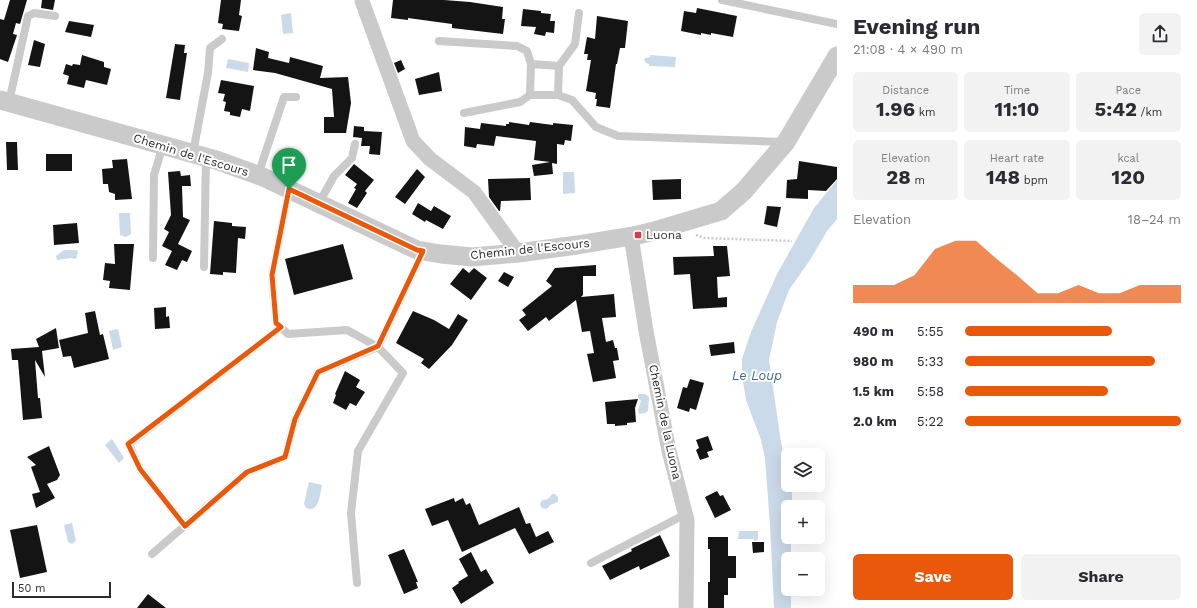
<!DOCTYPE html>
<meta charset="utf-8">
<style>
:root{--surface:#fff;--page:#f2f2f3;--text:#2b2b33;--muted:#7c7c81;--accent:#ea580c}
body{margin:0;font-family:"Work Sans",sans-serif;background:var(--page);color:var(--text);height:100vh;display:flex;flex-direction:column;font-size:15px;white-space:nowrap}
*{box-sizing:border-box;margin:0}
p{font-size:13px;color:var(--muted)}
.icon{flex:none;width:22px;height:22px;fill:none;stroke:currentColor;stroke-width:2;stroke-linecap:round;stroke-linejoin:round}
.map{position:relative;flex:1;overflow:hidden}
.sheet{display:flex;flex-direction:column;background:var(--surface);width:360px}
.sheet>*{flex:none}
.buttons{position:absolute;left:781px;top:448px;display:grid;gap:8px}
.buttons a{display:grid;place-items:center;width:44px;height:44px;border-radius:6px;background:var(--surface);box-shadow:0 4px 16px #0002;font-size:20px}
.scale{position:absolute;left:12px;bottom:10px;width:99px;box-sizing:border-box;padding-left:4px;border:2px solid #2d2d2d;border-top:0;font-size:11px;line-height:14px;white-space:nowrap;color:#2d2d2d;-webkit-text-stroke:3px #fff;paint-order:stroke}
.pin{position:absolute;display:grid;place-items:center;width:34px;height:34px;color:#fff;margin:-41px -17px;border-radius:50% 50% 50% 0;rotate:-45deg;box-shadow:0 0 4px #0007}
.pin .icon{rotate:45deg}
.round{display:grid;place-items:center;flex:none;width:42px;height:42px;border-radius:6px;background:var(--page)}
.headline{display:flex;align-items:center;justify-content:space-between;height:68px;padding:0 16px}
h1{font-size:22px;font-weight:700;line-height:30px}
.metrics{display:grid;grid-template-columns:repeat(3,1fr);gap:6px;height:68px;padding:4px 16px}
.metrics div{display:grid;align-content:center;border-radius:6px;background:var(--page);text-align:center}
.metrics b{font-size:20px;font-weight:700}
.metrics small{font-size:11px;font-weight:400}
.metrics p{font-size:11px}
.chart{height:112px;padding:8px 16px}
.chart p{display:flex;justify-content:space-between}
.chart svg{width:100%;height:72px;margin-top:4px;fill:var(--accent);opacity:.7}
.action{display:flex;gap:8px;margin-top:auto;padding:8px 16px}
.action a{flex:1;height:46px;border-radius:6px;background:var(--accent);color:#fff;font-size:16px;font-weight:700;line-height:46px;text-align:center}
.action a+a{background:var(--page);color:var(--text)}
ul{padding:0 16px;list-style:none;font-size:13px}
li{display:grid;grid-template-columns:64px 48px 1fr;align-items:center;height:30px}
li i{height:10px;border-radius:5px;background:var(--accent)}
main{display:flex;flex:1;min-height:0}
.map>svg:first-child{display:block}
.water{fill:#cadae8}
.building{fill:#141414}
.lines{fill:none;stroke-linecap:round;stroke-linejoin:round}
.path{stroke:#cacaca;stroke-width:2.5;stroke-dasharray:2 2;stroke-linecap:butt}
.service{stroke:#cacaca;stroke-width:8}
.minor{stroke:#cacaca;stroke-width:15}
.tertiary{stroke:#cacaca;stroke-width:19}
.route-casing{stroke:#fff;stroke-width:8}
.route{stroke:#ea580c;stroke-width:5}
.poi-dot{fill:#d53f3f;stroke:#fff;stroke-width:1.5}
.labels{text-anchor:middle;stroke-width:4;stroke-linejoin:round;paint-order:stroke}
.street-label{font-size:12px;fill:#2d2d2d;stroke:#fff}
.poi-label{font-size:12px;fill:#2d2d2d;stroke:#fff;text-anchor:start}
.water-label{font-size:13px;font-style:italic;fill:#436888;stroke:#fff}
</style>
<main>
<div class="map">
<svg width="837" height="608" viewBox="0 0 837 608">
<rect width="100%" height="100%" fill="#fff"/>
<path class="water" d="M 291,13 L 293,33 L 283,34 L 281,15 Z
M 650,55 L 676,57 L 675,67 L 649,66 L 649,64 L 646,63 L 644,60 L 645,58 L 650,57 Z
M 228,59 L 249,63 L 248,72 L 226,68 Z
M 563,172 L 574,172 L 575,193 L 563,194 Z
M 837,180 L 837,219 L 827,231 L 810,260 L 789,290 L 777,322 L 769,360 L 781,442 L 788,476 L 788,485 L 790,485 L 792,494 L 792,507 L 788,507 L 788,537 L 791,537 L 791,559 L 788,559 L 788,589 L 791,589 L 791,608 L 774,608 L 770,525 L 765,458 L 761,440 L 746,400 L 742,375 L 742,359 L 751,332 L 777,274 L 814,208 Z
M 119,213 L 130,213 L 131,234 L 126,237 L 120,235 Z
M 64,250 L 77,250 L 78,252 L 76,259 L 71,258 L 57,260 L 56,256 Z
M 118,329 L 122,347 L 113,350 L 109,331 Z
M 638,394 L 645,394 L 649,397 L 648,411 L 645,413 L 639,414 L 638,410 L 641,401 L 638,398 Z
M 112,439 L 124,458 L 119,463 L 105,445 Z
M 309,482 L 322,485 C 320,494 319,514 306,508 L 304,504 Z
M 552,494 L 555,494 L 558,497 L 558,502 L 550,505 L 547,509 L 542,508 L 540,505 C 541,498 545,501 549,498 C 550,497 551,495 552,494 Z
M 72,523 L 76,541 L 72,544 L 68,542 L 64,525 Z
M 739,531 L 758,531 L 758,540 L 754,541 L 754,539 L 738,539 Z"/>
<path class="building" d="M 10,0 L 27,0 L 20,24 L 16,23 L 13,34 L 17,35 L 8,62 L 0,59 L 0,19 L 4,20 Z
M 42,0 L 55,0 L 53,10 L 41,8 Z
M 221,0 L 241,0 L 239,15 L 242,16 L 239,31 L 222,29 L 223,24 L 218,23 Z
M 393,0 L 444,0 L 470,2 L 503,7 L 502,19 L 505,19 L 503,34 L 452,28 L 452,24 L 408,18 L 408,20 L 391,18 Z
M 697,8 L 737,16 L 733,37 L 711,33 L 711,35 L 701,33 L 701,35 L 681,31 L 684,11 L 696,13 Z
M 523,9 L 541,11 L 541,13 L 551,14 L 550,21 L 555,21 L 554,33 L 546,32 L 545,36 L 534,34 L 536,27 L 521,26 Z
M 597,16 L 628,21 L 625,48 L 620,48 L 617,64 L 616,64 L 610,108 L 596,106 L 597,99 L 595,99 L 596,93 L 586,91 L 591,60 L 587,60 L 588,54 L 584,54 L 587,37 L 595,39 Z
M 69,21 L 94,25 L 91,37 L 65,32 Z
M 34,40 L 45,44 L 40,67 L 28,65 Z
M 175,44 L 185,45 L 184,53 L 187,53 L 180,100 L 166,98 Z
M 256,48 L 269,52 L 268,58 L 289,63 L 290,57 L 323,66 L 320,78 L 348,77 L 351,103 L 346,133 L 324,133 L 324,117 L 334,117 L 332,89 L 275,73 L 253,70 Z
M 82,55 L 104,62 L 104,67 L 111,69 L 107,85 L 86,80 L 84,88 L 67,84 L 69,76 L 63,74 L 66,64 L 72,66 L 73,64 L 80,65 Z
M 401,60 L 405,69 L 398,73 L 394,63 Z
M 439,72 L 442,91 L 419,95 L 415,79 Z
M 221,80 L 254,86 L 250,111 L 242,109 L 240,117 L 230,115 L 230,112 L 224,111 L 226,102 L 223,101 L 225,94 L 218,93 Z
M 509,122 L 529,125 L 530,122 L 553,125 L 553,123 L 573,125 L 571,141 L 565,140 L 564,145 L 557,144 L 557,164 L 552,163 L 553,174 L 534,176 L 532,165 L 550,162 L 534,160 L 536,141 L 496,136 L 494,146 L 477,144 L 476,148 L 464,146 L 465,127 L 480,129 L 481,123 L 506,126 L 506,124 L 509,124 Z
M 354,126 L 364,127 L 364,131 L 382,132 L 380,155 L 369,154 L 370,146 L 361,146 L 362,138 L 353,137 Z
M 6,142 L 17,142 L 18,170 L 7,170 Z
M 46,154 L 72,154 L 72,171 L 46,171 Z
M 127,159 L 132,199 L 115,200 L 115,194 L 109,192 L 108,184 L 103,184 L 102,169 L 113,168 L 112,160 Z
M 799,161 L 837,167 L 837,179 L 826,191 L 808,190 L 808,199 L 786,198 L 787,180 L 797,179 Z
M 354,164 L 374,180 L 365,191 L 367,193 L 357,208 L 348,203 L 356,189 L 354,188 L 357,184 L 345,175 Z
M 417,169 L 425,177 L 405,204 L 395,197 Z
M 180,171 L 181,176 L 190,175 L 191,186 L 182,186 L 183,217 L 190,220 L 178,244 L 192,251 L 187,262 L 182,260 L 177,270 L 165,265 L 172,251 L 162,246 L 169,232 L 164,229 L 171,215 L 168,172 Z
M 530,178 L 531,200 L 501,201 L 500,211 L 499,211 L 489,197 L 488,179 Z
M 681,179 L 681,199 L 653,200 L 652,180 Z
M 418,203 L 431,211 L 434,206 L 451,216 L 443,229 L 426,220 L 425,222 L 412,214 Z
M 767,206 L 781,207 L 777,227 L 764,224 Z
M 214,221 L 232,223 L 232,226 L 246,227 L 245,239 L 238,238 L 236,273 L 223,272 L 223,275 L 210,274 Z
M 77,223 L 79,243 L 54,245 L 53,225 Z
M 114,244 L 134,244 L 130,290 L 109,288 L 110,281 L 103,280 L 105,263 L 115,264 Z
M 343,244 L 353,279 L 294,295 L 285,259 Z
M 713,246 L 727,246 L 730,276 L 717,277 L 718,298 L 727,297 L 727,307 L 693,309 L 690,274 L 674,275 L 673,257 L 714,256 Z
M 596,265 L 596,276 L 583,276 L 583,295 L 581,297 L 614,294 L 616,317 L 602,318 L 606,342 L 613,340 L 615,348 L 617,348 L 619,360 L 613,361 L 616,378 L 593,382 L 587,354 L 594,353 L 590,331 L 582,332 L 576,300 L 549,321 L 546,317 L 528,331 L 519,320 L 526,315 L 522,310 L 552,286 L 546,281 L 555,268 Z
M 463,268 L 469,273 L 474,268 L 487,278 L 471,300 L 450,284 Z
M 504,272 L 514,277 L 508,287 L 498,281 Z
M 166,307 L 166,317 L 169,316 L 170,328 L 155,329 L 154,308 Z
M 95,311 L 100,335 L 103,334 L 109,359 L 74,368 L 71,356 L 63,357 L 59,340 L 88,333 L 85,313 Z
M 413,311 L 434,320 L 449,329 L 458,314 L 468,320 L 452,345 L 429,369 L 421,363 L 424,359 L 396,343 Z
M 56,328 L 59,348 L 42,351 L 45,377 L 35,360 L 38,398 L 40,398 L 42,418 L 23,420 L 18,360 L 12,360 L 11,349 L 39,347 L 36,339 Z
M 734,342 L 735,353 L 711,356 L 709,345 Z
M 345,371 L 360,380 L 356,387 L 365,392 L 356,406 L 350,403 L 346,410 L 333,403 L 336,395 L 335,394 Z
M 690,379 L 704,383 L 696,410 L 690,408 L 689,412 L 677,408 L 683,387 L 687,388 Z
M 638,399 L 635,408 L 636,422 L 627,423 L 627,425 L 615,426 L 615,424 L 607,424 L 605,402 Z
M 708,436 L 713,450 L 707,452 L 709,457 L 700,460 L 696,450 L 699,448 L 696,440 Z
M 49,446 L 60,475 L 57,480 L 47,484 L 55,498 L 36,508 L 32,494 L 40,492 L 31,467 L 36,465 L 27,457 Z
M 717,491 L 720,496 L 723,495 L 731,510 L 715,518 L 705,497 Z
M 454,498 L 455,502 L 463,498 L 466,505 L 470,503 L 479,525 L 519,507 L 526,524 L 530,523 L 536,537 L 548,531 L 554,542 L 529,554 L 515,528 L 462,552 L 448,520 L 432,526 L 425,509 Z
M 37,525 L 47,572 L 20,578 L 10,530 Z
M 660,535 L 670,556 L 640,570 L 639,566 L 610,580 L 602,566 L 632,551 L 631,549 Z
M 708,537 L 728,537 L 728,556 L 736,556 L 736,578 L 728,578 L 728,595 L 724,595 L 724,608 L 708,608 L 708,582 L 710,582 L 710,549 L 708,549 Z
M 752,542 L 764,542 L 764,552 L 753,553 Z
M 404,549 L 418,582 L 416,582 L 418,588 L 404,594 L 388,555 Z
M 471,552 L 481,572 L 486,569 L 494,583 L 461,604 L 452,588 L 459,583 L 458,582 L 468,576 L 459,559 Z
M 148,594 L 166,608 L 137,608 Z"/>
<g class="lines">
<path class="path" d="M 696,235 L 704,238 L 792,241"/>
<path class="service" d="M 722,0 L 837,24
M 439,41 L 517,46 L 527,51 L 531,64 L 530,95 L 558,95 L 572,100 L 596,127 L 618,136 L 783,142
M 531,64 L 559,66 L 575,44 L 579,13
M 558,95 L 559,66
M 9,102 L 28,16 L 34,13 L 55,16
M 464,113 L 520,102 L 530,95
M 193,153 L 208,73 L 210,48 L 222,39
M 258,175 L 284,97 L 296,97
M 319,203 L 334,176 L 352,158 L 355,144
M 153,258 L 154,175 L 163,145
M 204,267 L 206,157
M 185,526 L 140,469 L 129,444 L 281,327
M 152,554 L 247,472 L 285,457 L 295,419 L 318,372 L 378,347 L 347,330 L 288,334 L 276,323 L 272,275 L 289,189
M 591,563 L 686,514
M 357,583 L 351,513 L 358,451 L 403,373 L 378,347 L 423,251"/>
<path class="minor" d="M 362,1 L 413,141 L 430,159 L 474,192 L 518,253
M 631,236 L 646,331 L 669,451 L 687,520 L 686,608"/>
<path class="tertiary" d="M 0,100 L 216,160 L 263,177 L 417,250 L 441,254 L 472,257 L 518,253 L 577,245 L 638,235 L 654,231 L 721,211 L 744,191 L 786,142 L 837,56"/>
</g>
<g class="lines">
<defs>
<path id="route" d="M 289,189 L 417,250 L 423,251 L 378,346 L 318,372 L 295,419 L 285,457 L 247,472 L 185,526 L 140,469 L 128,444 L 281,327 L 276,323 L 272,275 Z"/>
</defs>
<use href="#route" class="route-casing"/>
<use href="#route" class="route"/>
</g>
<rect class="poi-dot" x="634" y="231" width="8" height="8" rx="2"/>
<g class="labels">
<g class="street-label">
<text transform="translate(191 155) rotate(17)" y="4">Chemin de l'Escours</text>
<text transform="translate(530 249) rotate(-6)" y="4">Chemin de l'Escours</text>
<text transform="translate(665 422) rotate(78)" y="4">Chemin de la Luona</text>
</g>
<g class="poi-label">
<text x="646" y="239">Luona</text>
</g>
<g class="water-label">
<text x="757" y="380">Le Loup</text>
</g>
</g>
</svg>
<div class="buttons">
<a><svg class="icon" aria-label="layers" viewBox="0 0 24 24"><path d="M12 4l9 5-9 5-9-5zM3 14l9 5 9-5"/></svg></a>
<a>+</a>
<a>−</a>
</div>
<div class="scale">50 m</div>
<div class="pin" style="left:289px;top:189px;background:#1e9e55"><svg class="icon" aria-label="arrive" viewBox="0 0 24 24"><path d="M6 21V4h12l-3 4 3 4H6"/></svg></div>
</div>
<section class="sheet">
<div class="headline"><div><h1>Evening run</h1><p>21:08 · 4 × 490 m</p></div><a class="round"><svg class="icon" aria-label="share" viewBox="0 0 24 24"><path d="M12 15V3M7 8l5-5 5 5M5 13v7h14v-7"/></svg></a></div>
<div class="metrics">
<div><p>Distance</p><b>1.96<small> km</small></b></div>
<div><p>Time</p><b>11:10</b></div>
<div><p>Pace</p><b>5:42<small> /km</small></b></div>
</div>
<div class="metrics">
<div><p>Elevation</p><b>28<small> m</small></b></div>
<div><p>Heart rate</p><b>148<small> bpm</small></b></div>
<div><p>kcal</p><b>120</b></div>
</div>
<div class="chart"><p><span>Elevation</span>18–24 m</p>
<svg viewBox="0 0 160 44" preserveAspectRatio="none"><path d="M0 44V33L10 33L20 33L30 27L40 11L50 6L60 6L70 17L80 27L90 38L100 38L110 33L120 38L130 38L140 33L150 33L160 33V44z"/></svg>
</div>
<ul>
<li><b>490 m</b>5:55<i style="width:68%"></i></li>
<li><b>980 m</b>5:33<i style="width:88%"></i></li>
<li><b>1.5 km</b>5:58<i style="width:66%"></i></li>
<li><b>2.0 km</b>5:22<i style="width:100%"></i></li>
</ul>
<div class="action"><a>Save</a><a>Share</a></div>
</section>
</main>
